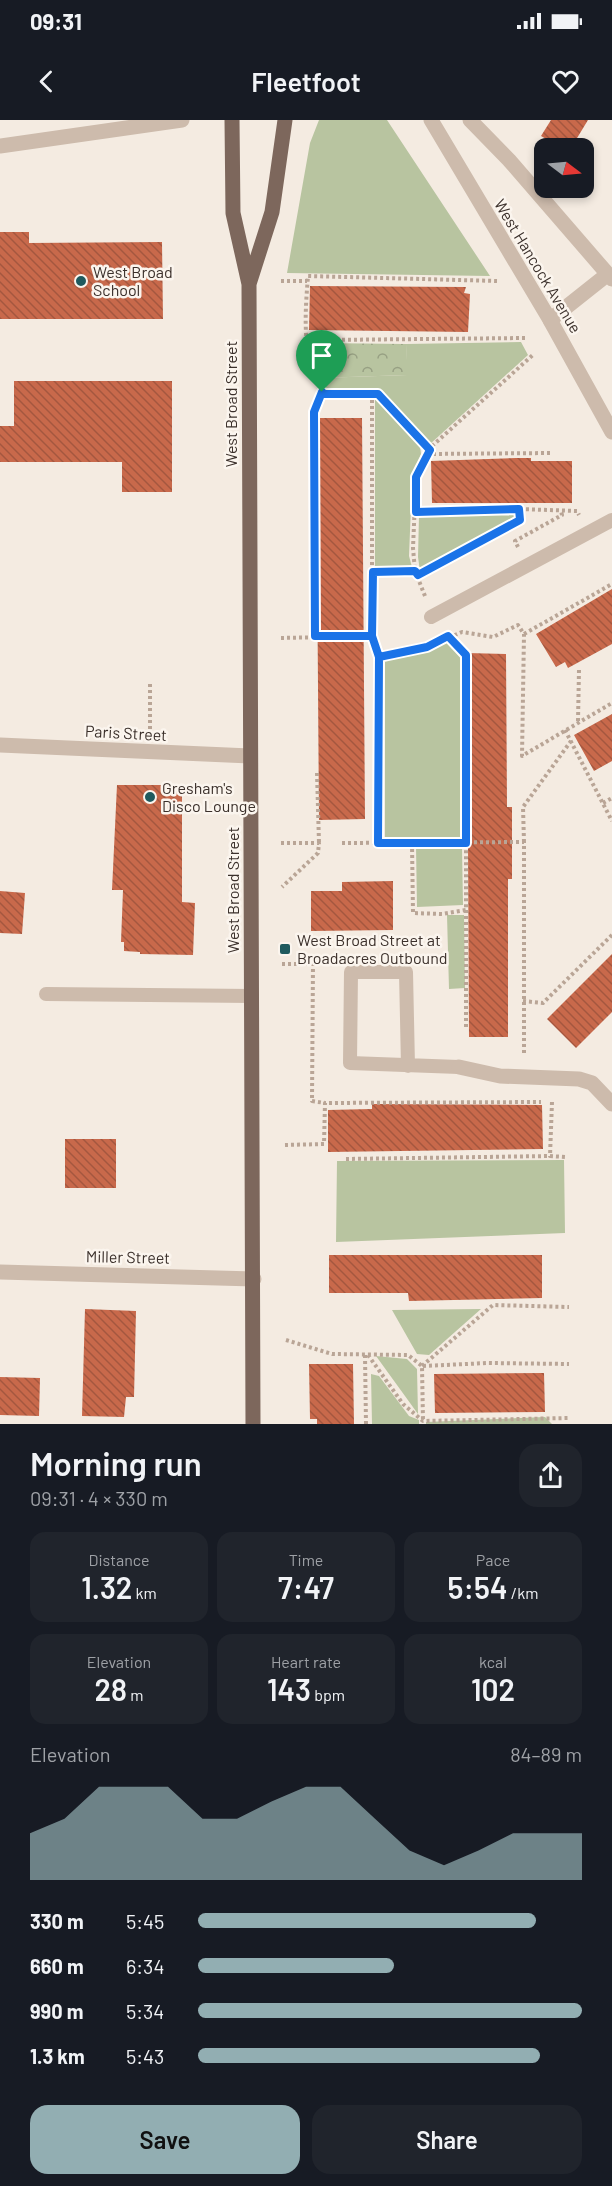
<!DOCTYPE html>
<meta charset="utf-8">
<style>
:root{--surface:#171b24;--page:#20242c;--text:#f1f3f6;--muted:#9ea1a6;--accent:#92aeb2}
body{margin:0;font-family:Barlow,sans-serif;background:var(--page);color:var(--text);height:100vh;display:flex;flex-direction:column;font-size:22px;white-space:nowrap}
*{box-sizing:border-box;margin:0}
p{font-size:20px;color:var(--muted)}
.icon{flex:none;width:33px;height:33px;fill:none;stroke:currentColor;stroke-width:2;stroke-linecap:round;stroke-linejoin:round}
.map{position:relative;height:1304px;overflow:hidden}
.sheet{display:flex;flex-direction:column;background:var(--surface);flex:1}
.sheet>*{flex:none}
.needle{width:39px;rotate:106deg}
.controls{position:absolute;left:534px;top:18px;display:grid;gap:12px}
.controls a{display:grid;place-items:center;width:60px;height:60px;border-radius:12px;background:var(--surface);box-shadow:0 3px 9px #0003;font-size:30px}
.pin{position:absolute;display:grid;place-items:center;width:51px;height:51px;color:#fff;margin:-62px -26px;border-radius:50% 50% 50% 0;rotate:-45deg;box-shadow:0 0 6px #0007}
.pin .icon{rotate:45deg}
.round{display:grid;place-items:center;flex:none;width:63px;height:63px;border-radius:18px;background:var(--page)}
.overview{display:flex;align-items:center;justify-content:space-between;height:102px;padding:0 30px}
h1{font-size:33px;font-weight:600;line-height:45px}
.figures{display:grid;grid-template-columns:repeat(3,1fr);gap:9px;height:102px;padding:6px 30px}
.figures div{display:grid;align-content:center;border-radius:15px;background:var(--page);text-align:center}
.figures b{font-size:30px;font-weight:600}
.figures small{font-size:16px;font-weight:400}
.figures p{font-size:16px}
.chart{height:168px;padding:12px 30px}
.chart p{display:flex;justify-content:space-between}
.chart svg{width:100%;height:108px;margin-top:6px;fill:var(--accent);opacity:.7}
.button{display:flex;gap:12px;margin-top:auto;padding:12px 30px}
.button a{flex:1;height:69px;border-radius:18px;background:var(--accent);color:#111;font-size:24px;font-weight:600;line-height:69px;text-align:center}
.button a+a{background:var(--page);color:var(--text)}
ul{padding:0 30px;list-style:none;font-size:20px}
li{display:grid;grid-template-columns:96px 72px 1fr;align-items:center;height:45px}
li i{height:15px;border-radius:8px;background:var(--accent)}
.status{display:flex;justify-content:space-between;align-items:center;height:42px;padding:0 30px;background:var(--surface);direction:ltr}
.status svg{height:16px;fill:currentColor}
header{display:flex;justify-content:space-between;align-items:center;height:78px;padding:0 30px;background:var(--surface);font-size:27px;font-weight:600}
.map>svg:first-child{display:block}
.green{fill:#b8c4a0}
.park{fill:url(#park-crowns)}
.building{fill:url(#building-back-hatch)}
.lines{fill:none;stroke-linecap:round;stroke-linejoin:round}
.path{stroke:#b9a596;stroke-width:4;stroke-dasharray:3 3;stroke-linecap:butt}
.service{stroke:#cdbbac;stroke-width:14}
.minor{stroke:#cdbbac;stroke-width:15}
.tertiary{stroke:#cdbbac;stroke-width:15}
.primary{stroke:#7d675c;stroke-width:15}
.route-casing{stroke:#fff;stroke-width:12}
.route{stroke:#1a73e8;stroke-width:8}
.poi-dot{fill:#1f5a5e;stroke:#fbf5ee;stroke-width:2}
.labels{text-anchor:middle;stroke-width:5;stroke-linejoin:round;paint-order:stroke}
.street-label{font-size:16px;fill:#3b302b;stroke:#fbf5ee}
.poi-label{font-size:16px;fill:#3b302b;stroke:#fbf5ee;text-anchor:start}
</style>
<div class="status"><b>09:31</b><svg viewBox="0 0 49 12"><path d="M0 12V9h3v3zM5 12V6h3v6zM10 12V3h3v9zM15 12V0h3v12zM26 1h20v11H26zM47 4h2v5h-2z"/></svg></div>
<header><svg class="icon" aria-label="back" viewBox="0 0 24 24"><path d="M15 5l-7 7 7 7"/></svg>Fleetfoot<svg class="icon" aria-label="heart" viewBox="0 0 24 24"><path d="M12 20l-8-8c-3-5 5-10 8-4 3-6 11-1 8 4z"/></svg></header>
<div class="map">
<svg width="612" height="1304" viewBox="0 0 612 1304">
<defs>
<pattern id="park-crowns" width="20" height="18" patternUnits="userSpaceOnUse" patternTransform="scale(1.5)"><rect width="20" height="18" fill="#b8c4a0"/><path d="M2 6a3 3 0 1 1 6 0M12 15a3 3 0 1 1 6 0" fill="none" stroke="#97a083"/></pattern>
<pattern id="building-back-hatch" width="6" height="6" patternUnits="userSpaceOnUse" patternTransform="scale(1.5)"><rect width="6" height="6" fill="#c8694b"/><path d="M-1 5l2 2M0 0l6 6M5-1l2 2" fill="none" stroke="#a4573f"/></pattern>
</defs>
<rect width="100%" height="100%" fill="#f4ebe1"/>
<path class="green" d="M 319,0 L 387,0 L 490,156 L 287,153 L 310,23 Z
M 521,222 L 528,235 L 429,325 L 378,269 L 327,272 L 319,258 L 407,255 L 406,224 Z
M 375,277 L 420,326 L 421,334 L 412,362 L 409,436 L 412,447 L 375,447 Z
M 516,393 L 515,399 L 420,451 L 418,437 L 419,396 Z
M 448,522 L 461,532 L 461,717 L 385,717 L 385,540 L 430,531 Z
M 416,726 L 462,727 L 463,785 L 417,787 Z
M 447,795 L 464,795 L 465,868 L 449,869 Z
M 564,1040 L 565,1113 L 336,1122 L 337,1041 Z
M 481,1189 L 429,1235 L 417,1234 L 392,1190 Z
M 376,1236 L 407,1239 L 417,1249 L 418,1294 Z
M 371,1254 L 379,1256 L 409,1296 L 419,1300 L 419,1304 L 372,1304 Z
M 545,1297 L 552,1304 L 426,1304 L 426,1302 Z"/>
<path class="park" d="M 319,223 L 406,224 L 408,255 L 319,258 Z"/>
<path class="building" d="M 551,0 L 588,0 L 571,28 L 562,28 L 541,16 Z
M 0,112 L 29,112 L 29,123 L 162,122 L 163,199 L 0,199 Z
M 310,166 L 466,167 L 464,173 L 470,174 L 468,212 L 309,210 Z
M 14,261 L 172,261 L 172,372 L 122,372 L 122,342 L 0,342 L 0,306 L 14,306 Z
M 316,298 L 362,298 L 365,699 L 319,700 Z
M 516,338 L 531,338 L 531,341 L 572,341 L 572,383 L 432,383 L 431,341 Z
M 612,469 L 612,524 L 568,548 L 565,542 L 556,547 L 536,514 Z
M 467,533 L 506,534 L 507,687 L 512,687 L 512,759 L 508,759 L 508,917 L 469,917 Z
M 612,594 L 612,641 L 594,651 L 574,615 Z
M 117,665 L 182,665 L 182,782 L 195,783 L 193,835 L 140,834 L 140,832 L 124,831 L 124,822 L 121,822 L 123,770 L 112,770 Z
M 393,761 L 393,810 L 311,811 L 311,771 L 342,771 L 342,762 Z
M 0,771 L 25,773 L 22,814 L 0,813 Z
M 612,834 L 612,892 L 576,928 L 547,899 Z
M 372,984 L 542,985 L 543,1029 L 328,1032 L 328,990 L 372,989 Z
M 65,1019 L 116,1019 L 116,1068 L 65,1068 Z
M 329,1135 L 542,1135 L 542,1178 L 409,1181 L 408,1173 L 329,1173 Z
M 85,1189 L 136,1191 L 134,1277 L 126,1277 L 124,1297 L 82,1296 Z
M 309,1244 L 353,1244 L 354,1304 L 317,1304 L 317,1299 L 310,1299 Z
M 544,1253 L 545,1292 L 435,1293 L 434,1254 Z
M 0,1257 L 40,1258 L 39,1296 L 0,1295 Z"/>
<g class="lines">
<path class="path" d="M 281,161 L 307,161
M 324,220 L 525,218
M 372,274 L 372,516
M 430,330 L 378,274 L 324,274 C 301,240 305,195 308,156 L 497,161
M 427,334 L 551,333
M 520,389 L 577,391 L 579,395
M 416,392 L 520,389 L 520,401 L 418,455
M 518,427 L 515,421 L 562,395 L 561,391
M 373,452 L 415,451
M 425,476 L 415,451 L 413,428 L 416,357 L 432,326 L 534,234
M 524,514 L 612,464
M 315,516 L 314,292 L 322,272
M 281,518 L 372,516 L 379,537 L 427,527 L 462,512 L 493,517 L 518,505 L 524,514 L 522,636 L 612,583
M 150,564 L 150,609
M 578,601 L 579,550
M 565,610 L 612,701
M 317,653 L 319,723
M 603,683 L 612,678
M 524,722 L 523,687 L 571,621
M 281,723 L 319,723 L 318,733 L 282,767
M 342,723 L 524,722 L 524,935
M 378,723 L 379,537
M 412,723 L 413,793 L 442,794 L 466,790 L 466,535 L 449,516
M 466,790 L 466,910
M 282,844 L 313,844 L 312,981 L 325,983
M 523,881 L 543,883 L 612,815
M 552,982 L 550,1036 L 565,1037
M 285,1025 L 324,1024 L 325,983 L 541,982
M 346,1039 L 550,1036
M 286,1220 L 332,1234 L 408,1235 L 422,1246 L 423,1301
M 365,1235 L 366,1304
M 368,1235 L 403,1284 L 423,1301 L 570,1298
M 422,1246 L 493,1185 L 569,1187
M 423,1246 L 488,1243 L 569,1244"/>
<path class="service" d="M 431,497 L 612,400
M 46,874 L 252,876
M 408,946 L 406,852 L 351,852 L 350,943 L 459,947"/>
<path class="minor" d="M 470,0 L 509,40 L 612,159
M 0,26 L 182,0
M 550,200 L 608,154
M 0,625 L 250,636
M 459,947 L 500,956 L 579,959 L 592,963 L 612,984
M 0,1152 L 254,1159"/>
<path class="tertiary" d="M 431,0 L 550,200 L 612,312"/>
<path class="primary" d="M 232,0 L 233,93 L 249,164 L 253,1304
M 249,164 L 272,92 L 285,0"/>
</g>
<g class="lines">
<defs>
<path id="route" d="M 322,272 L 314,292 L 315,516 L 372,516 L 379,537 L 378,723 L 466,723 L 466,535 L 448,516 L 427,527 L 379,537 L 372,516 L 373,452 L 415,451 L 418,455 L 520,400 L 519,389 L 416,392 L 416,357 L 430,330 L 378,274 L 324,274 L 322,272"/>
</defs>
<use href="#route" class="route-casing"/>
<use href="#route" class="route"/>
</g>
<g class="poi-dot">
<circle cx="81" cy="161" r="6"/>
<circle cx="150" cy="677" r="6"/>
<rect x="279" y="823" width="12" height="12" rx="3"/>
</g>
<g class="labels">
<g class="street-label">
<text transform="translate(538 146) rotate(59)" y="6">West Hancock Avenue</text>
<text transform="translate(231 284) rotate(-90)" y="6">West Broad Street</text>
<text transform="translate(126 613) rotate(3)" y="6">Paris Street</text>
<text transform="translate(233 770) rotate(-90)" y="6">West Broad Street</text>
<text transform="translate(128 1137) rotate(1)" y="6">Miller Street</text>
</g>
<g class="poi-label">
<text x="93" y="158">West Broad<tspan x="93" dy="18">School</tspan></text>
<text x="162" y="674">Gresham's<tspan x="162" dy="18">Disco Lounge</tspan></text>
<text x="297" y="826">West Broad Street at<tspan x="297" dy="18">Broadacres Outbound</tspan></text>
</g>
</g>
</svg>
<div class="controls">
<a><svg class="needle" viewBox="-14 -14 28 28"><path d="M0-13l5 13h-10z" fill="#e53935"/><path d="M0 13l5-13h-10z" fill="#9ea1a6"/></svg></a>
</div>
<div class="pin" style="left:322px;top:272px;background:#1e9e55"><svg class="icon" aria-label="arrive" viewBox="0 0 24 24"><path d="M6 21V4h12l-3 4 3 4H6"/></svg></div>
</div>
<section class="sheet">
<div class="overview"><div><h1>Morning run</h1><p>09:31 · 4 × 330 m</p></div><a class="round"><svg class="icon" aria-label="share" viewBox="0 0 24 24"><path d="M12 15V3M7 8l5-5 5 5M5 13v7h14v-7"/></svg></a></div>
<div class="figures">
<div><p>Distance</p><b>1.32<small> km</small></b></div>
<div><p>Time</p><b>7:47</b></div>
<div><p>Pace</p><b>5:54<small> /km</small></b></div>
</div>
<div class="figures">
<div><p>Elevation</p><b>28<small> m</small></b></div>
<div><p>Heart rate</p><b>143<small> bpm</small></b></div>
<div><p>kcal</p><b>102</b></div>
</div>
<div class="chart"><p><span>Elevation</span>84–89 m</p>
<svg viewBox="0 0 160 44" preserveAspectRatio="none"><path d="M0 44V25L10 19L20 6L30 6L40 6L50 19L60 19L70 12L80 6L90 6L100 19L110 32L120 38L130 32L140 25L150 25L160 25V44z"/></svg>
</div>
<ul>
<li><b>330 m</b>5:45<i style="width:88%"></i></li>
<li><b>660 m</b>6:34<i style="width:51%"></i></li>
<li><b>990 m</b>5:34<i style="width:100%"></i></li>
<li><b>1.3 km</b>5:43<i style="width:89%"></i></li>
</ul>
<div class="button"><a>Save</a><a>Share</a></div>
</section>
